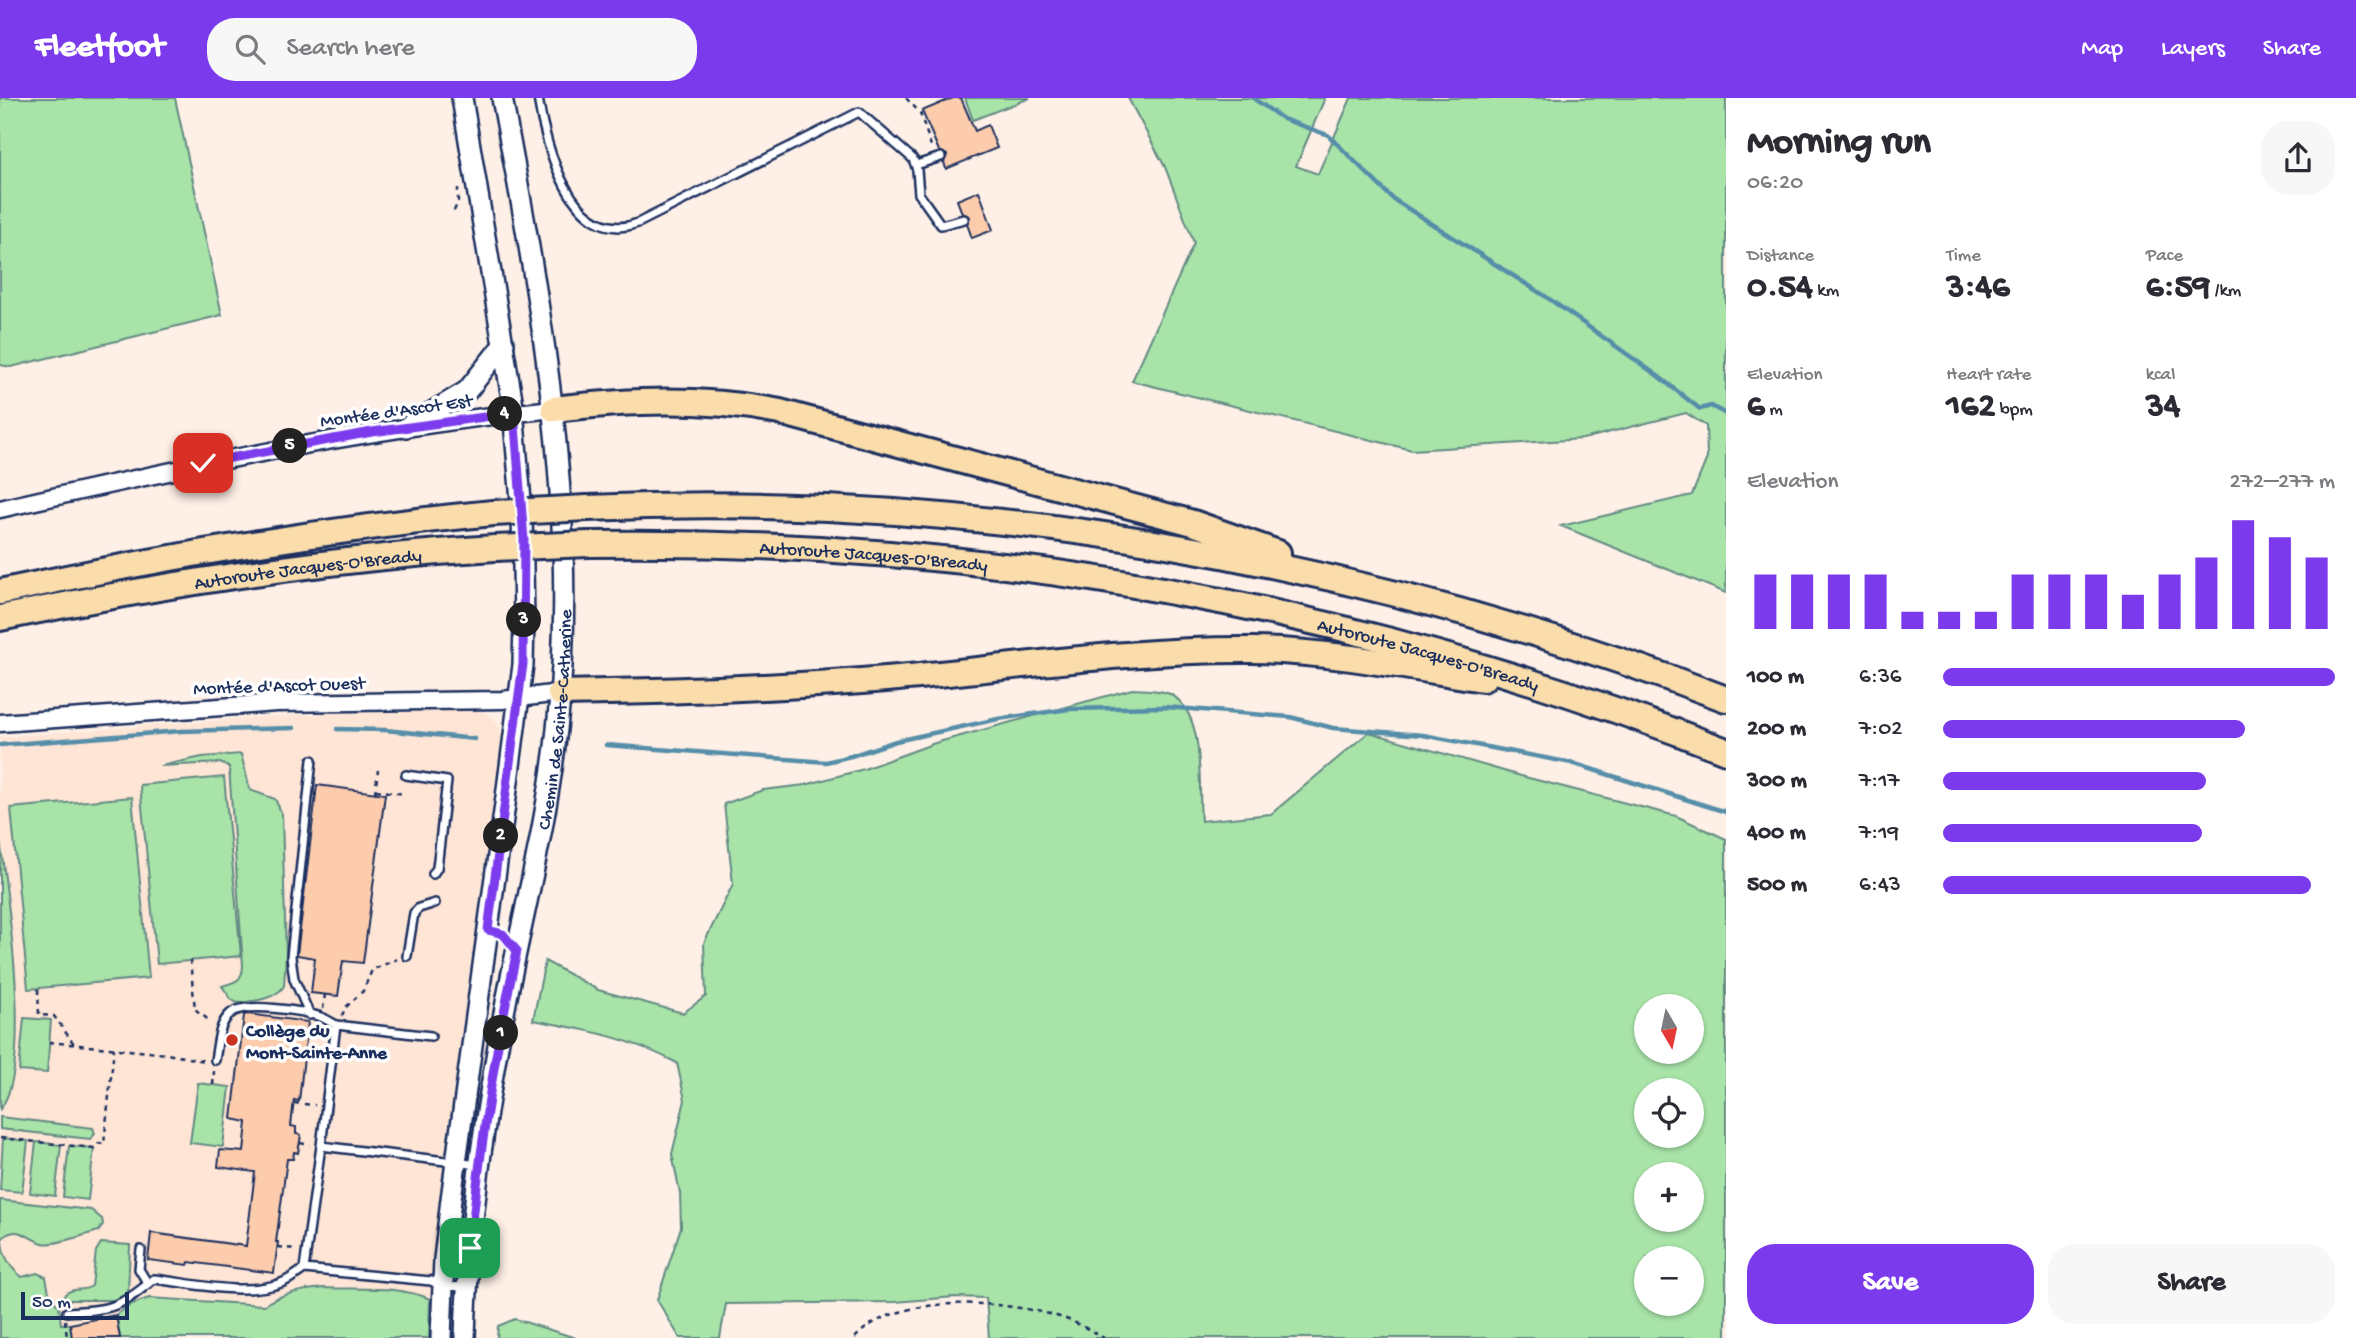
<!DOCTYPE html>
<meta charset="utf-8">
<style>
:root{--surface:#fff;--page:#f7f7f7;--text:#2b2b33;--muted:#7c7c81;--accent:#7c3aed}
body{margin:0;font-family:"Gochi Hand",sans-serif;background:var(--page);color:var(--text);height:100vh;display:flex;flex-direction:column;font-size:26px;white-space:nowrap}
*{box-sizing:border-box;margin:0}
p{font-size:23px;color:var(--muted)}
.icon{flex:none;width:38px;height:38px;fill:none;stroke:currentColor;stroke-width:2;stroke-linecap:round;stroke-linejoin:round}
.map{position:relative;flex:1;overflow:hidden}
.panel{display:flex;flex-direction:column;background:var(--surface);width:630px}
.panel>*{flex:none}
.needle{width:46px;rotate:171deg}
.buttons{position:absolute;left:1634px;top:896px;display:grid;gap:14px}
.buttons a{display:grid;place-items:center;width:70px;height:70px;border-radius:50%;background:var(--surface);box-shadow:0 2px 5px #0004;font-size:35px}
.scale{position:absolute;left:21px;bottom:18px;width:108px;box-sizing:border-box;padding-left:7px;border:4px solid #1b2f5e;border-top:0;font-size:19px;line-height:24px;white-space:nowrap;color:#1b2f5e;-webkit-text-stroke:5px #fff;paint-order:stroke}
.pin{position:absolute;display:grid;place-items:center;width:60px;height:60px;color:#fff;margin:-30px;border-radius:14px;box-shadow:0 4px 10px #0006}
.km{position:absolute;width:35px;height:35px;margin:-18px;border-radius:50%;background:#222;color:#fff;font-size:19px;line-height:35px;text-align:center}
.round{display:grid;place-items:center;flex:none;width:74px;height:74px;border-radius:28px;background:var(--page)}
.head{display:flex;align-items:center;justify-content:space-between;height:119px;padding:0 21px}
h1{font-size:38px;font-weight:700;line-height:52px}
.metrics{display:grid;grid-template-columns:repeat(3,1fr);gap:10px;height:119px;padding:7px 21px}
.metrics div{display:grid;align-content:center}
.metrics b{font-size:35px;font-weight:700}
.metrics small{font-size:19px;font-weight:400}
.metrics p{font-size:19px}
.chart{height:196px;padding:14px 21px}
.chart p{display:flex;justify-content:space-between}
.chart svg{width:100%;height:126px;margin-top:7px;stroke:var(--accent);stroke-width:6}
.cta{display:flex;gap:14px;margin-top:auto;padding:14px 21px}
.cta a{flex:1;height:80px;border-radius:28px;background:var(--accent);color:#fff;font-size:28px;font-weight:700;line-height:80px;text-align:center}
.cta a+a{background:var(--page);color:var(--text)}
ul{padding:0 21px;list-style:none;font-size:23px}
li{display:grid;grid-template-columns:112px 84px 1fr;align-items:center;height:52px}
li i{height:18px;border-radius:9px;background:var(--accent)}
header{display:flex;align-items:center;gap:42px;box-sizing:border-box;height:98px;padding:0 35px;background:var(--accent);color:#fff}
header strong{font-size:33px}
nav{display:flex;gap:38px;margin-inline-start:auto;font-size:24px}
.search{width:490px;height:63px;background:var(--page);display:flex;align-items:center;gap:18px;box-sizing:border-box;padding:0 24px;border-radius:28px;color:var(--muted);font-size:26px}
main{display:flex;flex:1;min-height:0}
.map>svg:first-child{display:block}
.built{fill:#fee5d5}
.green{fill:#a8e3a8;stroke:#628983;stroke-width:2;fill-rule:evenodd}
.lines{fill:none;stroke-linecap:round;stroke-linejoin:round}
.stream{stroke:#568ea9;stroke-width:4.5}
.building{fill:#fdccac;stroke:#1b2f5e;stroke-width:2}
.service-casing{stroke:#1b2f5e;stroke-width:12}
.tertiary-casing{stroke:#1b2f5e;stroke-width:21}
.secondary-casing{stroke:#1b2f5e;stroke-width:24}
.motorway-casing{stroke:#1b2f5e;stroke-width:30}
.path{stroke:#1b2f5e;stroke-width:2.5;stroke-dasharray:5 5;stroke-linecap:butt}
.service{stroke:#fff;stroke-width:7}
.tertiary{stroke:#fff;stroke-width:16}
.secondary{stroke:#fff;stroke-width:19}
.motorway{stroke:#faddab;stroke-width:24}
.motorway-bridge-casing{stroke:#1b2f5e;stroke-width:30;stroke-linecap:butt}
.motorway-bridge{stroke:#faddab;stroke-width:24}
.route-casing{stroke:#fff;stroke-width:14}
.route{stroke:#7c3aed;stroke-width:9}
.poi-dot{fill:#c8321e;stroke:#fff;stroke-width:2.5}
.labels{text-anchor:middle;stroke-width:7;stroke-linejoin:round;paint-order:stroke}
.street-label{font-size:19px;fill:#1b2f5e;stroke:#fff}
.poi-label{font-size:19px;font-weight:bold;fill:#1b2f5e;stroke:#fff;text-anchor:start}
</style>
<header>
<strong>Fleetfoot</strong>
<div class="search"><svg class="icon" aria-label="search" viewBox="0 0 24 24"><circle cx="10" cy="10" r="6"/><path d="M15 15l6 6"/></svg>Search here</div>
<nav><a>Map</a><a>Layers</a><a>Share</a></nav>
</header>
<main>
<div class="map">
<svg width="1726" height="1240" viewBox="0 0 1726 1240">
<rect width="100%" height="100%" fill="#fef0e6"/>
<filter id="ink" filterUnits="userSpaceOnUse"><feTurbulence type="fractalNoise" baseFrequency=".0143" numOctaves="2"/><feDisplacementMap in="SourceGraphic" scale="14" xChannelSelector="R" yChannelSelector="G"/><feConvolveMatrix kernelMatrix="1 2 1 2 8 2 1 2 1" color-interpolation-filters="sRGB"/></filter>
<g filter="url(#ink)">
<path class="built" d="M 477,613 L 485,615 L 495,622 L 500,630 L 501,644 L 440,1091 L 429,1219 L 157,1199 L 116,1217 L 120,1240 L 0,1240 L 0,963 L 13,844 L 0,742 L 0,639 L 276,618 L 347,615 Z"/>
<path class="green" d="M 0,0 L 175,0 L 222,217 L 11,269 L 0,267 Z
M 965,0 L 1030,0 L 973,22 Z
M 1128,0 L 1325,0 L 1296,68 L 1318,76 L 1351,0 L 1726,0 L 1726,495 L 1561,428 L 1692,397 L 1707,360 L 1706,328 L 1686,315 L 1583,341 L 1412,352 L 1132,283 L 1194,145 L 1165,69 Z
M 1132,591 C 1144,592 1158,591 1170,596 C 1207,615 1198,689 1201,723 L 1271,716 L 1369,634 L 1521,678 L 1676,718 L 1726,741 L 1726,1240 L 989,1240 L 986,1200 L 955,1199 L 895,1204 L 726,1206 L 720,1240 L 680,1240 L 657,1202 L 681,1129 L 680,1095 L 672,1056 L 685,1002 L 677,965 C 628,939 587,932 533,922 L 545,863 L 598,892 L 683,915 L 706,898 L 704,845 L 733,786 L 724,706 L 763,692 L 805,687 L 864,671 L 935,645 ZM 1647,908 L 1692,908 L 1692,954 L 1647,954 ZM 1647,992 L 1692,992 L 1692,1038 L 1647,1038 ZM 1647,1076 L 1692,1076 L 1692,1122 L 1647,1122 ZM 1647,1160 L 1692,1160 L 1692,1206 L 1647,1206 Z
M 241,656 L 250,692 L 275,701 L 282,716 L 286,857 L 284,888 C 275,902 253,903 237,905 L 231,901 L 222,888 C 236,884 242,883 243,868 L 229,669 L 220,665 L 160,668 L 202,659 Z
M 224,679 L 241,858 L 157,866 L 140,687 Z
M 132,699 L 149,880 L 28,891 L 11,710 Z
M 0,742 C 7,797 34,971 0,1011 Z
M 24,920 L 51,922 L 47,975 L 19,973 Z
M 198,985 L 230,989 L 223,1049 L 190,1045 Z
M 0,1019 L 93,1030 L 95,1036 L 90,1041 L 0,1031 Z
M 3,1040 L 28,1043 L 22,1094 L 0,1092 Z
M 36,1044 L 61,1047 L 55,1098 L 30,1095 Z
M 69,1048 L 94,1050 L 88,1102 L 63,1099 Z
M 0,1102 L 91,1112 L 102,1121 L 103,1126 L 99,1133 C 86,1136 54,1148 43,1145 C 28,1141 16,1125 2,1141 C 2,1156 10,1170 22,1179 L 37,1175 L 46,1179 L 50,1200 L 59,1208 L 61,1226 L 70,1226 L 72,1240 L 0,1240 Z
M 101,1145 L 130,1147 L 128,1195 L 114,1202 L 63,1202 L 65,1196 C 73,1189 83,1194 92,1188 L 96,1153 Z
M 324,1190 C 358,1192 399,1187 430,1201 L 429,1240 L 120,1240 L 116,1217 L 132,1206 L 149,1200 L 264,1207 C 282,1195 303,1192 324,1190 Z
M 515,1221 L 576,1240 L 497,1240 L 498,1228 Z"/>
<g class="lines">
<path class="stream" d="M 1253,0 L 1283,21 L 1328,37 L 1393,101 L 1545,198 L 1658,278 L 1700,311 L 1711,308 L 1726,316
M 337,631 L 385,632 L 475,641
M 0,647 L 181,633 L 294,630
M 606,647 L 826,664 L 851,658 L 896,643 L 998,621 L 1069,611 L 1165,609 L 1290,619 L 1333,630 L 1423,637 L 1572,665 L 1726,714"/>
</g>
<path class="building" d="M 953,0 L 961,0 L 975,33 L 988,27 L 997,50 L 946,71 L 944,64 L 947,57 L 939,53 L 922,13 Z
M 979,93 L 993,132 L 972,140 L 967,126 L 970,119 L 962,115 L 957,102 Z
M 317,687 L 385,696 L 363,865 L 343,863 L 338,898 L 311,895 L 315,860 L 297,857 Z
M 248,916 L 308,924 L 299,1003 L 294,1002 L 291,1028 L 296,1029 L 296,1036 L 301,1037 L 298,1055 L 294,1054 L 293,1061 L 287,1061 L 276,1144 L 278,1144 L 274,1175 L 189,1164 L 188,1167 L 148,1162 L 151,1135 L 246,1148 L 255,1074 L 218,1069 L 220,1052 L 244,1054 L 247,1024 L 232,1021 L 244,917 Z
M 116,1217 L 120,1240 L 72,1240 L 70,1226 Z"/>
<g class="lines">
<defs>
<path id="service" d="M 538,0 C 545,47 572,150 638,125 L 859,14 L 913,61 L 917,72 L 919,96 L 941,127 L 964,121
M 916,67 L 941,59
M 406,677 L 447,683 L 437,770 L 433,776
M 488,832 L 503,836 L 515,850
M 407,858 L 414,815 L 419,810 L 435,805
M 310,917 L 294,881 L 291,859 L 312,662
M 215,962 C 218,947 218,927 230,916 C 244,903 304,913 321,919 C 326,921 331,924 336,927
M 321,1048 L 336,927 L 431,938
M 141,1152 L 139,1171 L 148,1186
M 466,1189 L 442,1188 L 431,1183 L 304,1171 L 321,1048 L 479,1067
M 67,1214 C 112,1211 118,1211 154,1181 C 191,1185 245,1199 281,1185 C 289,1182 297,1176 304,1171"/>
<path id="tertiary" d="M 0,411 C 184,369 365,330 554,311
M 0,625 L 276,605 L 502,602 L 560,595"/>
<g id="secondary">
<path d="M 407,329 L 467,293 L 504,246"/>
<path d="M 441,1240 L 444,1161 L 451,1101 L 506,699 L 523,567 L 524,522 L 522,414 L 512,301 L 462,0"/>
<path id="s1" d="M 465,1240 C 468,1122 487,1000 510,884 C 527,800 548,717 557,631 C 580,418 541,208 502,0"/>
</g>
<g id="motorway">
<path d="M 554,311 C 630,302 704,299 780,314 L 1193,425 L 1278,455"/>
<path d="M 587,410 C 976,392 1364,463 1726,601"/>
<path id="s2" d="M 589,446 C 987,440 1355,508 1726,653"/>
<path d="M 0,494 C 165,458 325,431 493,415"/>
<path id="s3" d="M 0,520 C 164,486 327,460 495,450"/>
<path d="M 560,595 C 673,593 786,590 898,580 C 1016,569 1134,551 1252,552 C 1330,553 1406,569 1483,581"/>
</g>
</defs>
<use href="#service" class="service-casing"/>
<use href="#tertiary" class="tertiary-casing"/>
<use href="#secondary" class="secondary-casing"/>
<use href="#motorway" class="motorway-casing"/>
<path class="path" d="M 906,0 L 920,15 L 932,51
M 454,113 L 458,103 L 458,90
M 376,692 L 404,696
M 375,695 L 378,672
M 190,862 L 195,911 L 211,924
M 38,891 L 39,917 L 54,918 L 74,946
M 323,911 L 325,897
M 342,918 L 345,910 L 363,893 L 372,872 L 397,861
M 49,944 L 167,956 L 205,963
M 213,987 L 214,973
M 294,1005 L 315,1007
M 0,1040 L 94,1050 L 99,1045 L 104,1046 L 114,950
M 300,1045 L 310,1047
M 278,1149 L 295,1151
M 65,1222 L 67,1240
M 855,1240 C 897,1193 1011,1202 1066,1221 C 1079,1226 1092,1233 1104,1240"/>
<use href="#service" class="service"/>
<use href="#tertiary" class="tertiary"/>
<use href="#secondary" class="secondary"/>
<use href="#motorway" class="motorway"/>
<defs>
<path id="motorway-bridge" d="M 493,415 L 587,410
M 495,450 L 589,446"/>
</defs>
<use href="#motorway-bridge" class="motorway-bridge-casing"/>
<use href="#motorway-bridge" class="motorway-bridge"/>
</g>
</g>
<g class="lines" filter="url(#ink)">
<defs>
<path id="route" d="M 203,365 L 372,334 L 514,315 L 524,442 L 523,566 L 488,832 L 503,836 L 517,853 C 495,950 480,1051 470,1150"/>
</defs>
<use href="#route" class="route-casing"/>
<use href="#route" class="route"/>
</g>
<circle class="poi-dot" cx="232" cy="942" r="7"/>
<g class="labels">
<g class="street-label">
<text transform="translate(396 311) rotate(-8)" y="7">Montée d'Ascot Est</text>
<text dy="7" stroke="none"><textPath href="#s2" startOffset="285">Autoroute Jacques-O'Bready</textPath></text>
<text dy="7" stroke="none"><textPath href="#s3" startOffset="312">Autoroute Jacques-O'Bready</textPath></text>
<text dy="7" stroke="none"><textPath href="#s2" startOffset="850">Autoroute Jacques-O'Bready</textPath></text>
<text transform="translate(279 586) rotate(-2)" y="7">Montée d'Ascot Ouest</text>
<text dy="7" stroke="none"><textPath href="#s1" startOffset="626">Chemin de Sainte-Catherine</textPath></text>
</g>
<g class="poi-label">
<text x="246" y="938">Collège du<tspan x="246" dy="22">Mont-Sainte-Anne</tspan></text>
</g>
</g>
</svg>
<div class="buttons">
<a><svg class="needle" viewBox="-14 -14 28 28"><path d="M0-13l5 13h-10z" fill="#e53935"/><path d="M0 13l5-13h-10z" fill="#7c7c81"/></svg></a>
<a><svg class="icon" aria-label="locate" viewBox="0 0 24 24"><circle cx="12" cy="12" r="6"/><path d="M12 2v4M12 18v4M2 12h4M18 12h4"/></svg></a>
<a>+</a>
<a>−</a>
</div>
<div class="scale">50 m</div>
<div class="pin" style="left:470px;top:1150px;background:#1e9e55"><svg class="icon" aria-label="arrive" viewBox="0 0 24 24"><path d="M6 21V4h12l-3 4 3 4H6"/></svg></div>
<div class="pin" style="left:203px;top:365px;background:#d93025"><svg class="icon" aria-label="check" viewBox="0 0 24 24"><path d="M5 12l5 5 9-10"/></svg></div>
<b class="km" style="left:501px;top:935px">1</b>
<b class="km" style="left:501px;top:738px">2</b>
<b class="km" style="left:524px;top:522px">3</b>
<b class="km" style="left:505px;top:316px">4</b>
<b class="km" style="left:290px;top:348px">5</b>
</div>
<section class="panel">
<div class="head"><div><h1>Morning run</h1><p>06:20</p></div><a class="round"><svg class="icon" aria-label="share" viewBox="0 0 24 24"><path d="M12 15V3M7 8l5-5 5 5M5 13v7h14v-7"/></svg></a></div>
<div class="metrics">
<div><p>Distance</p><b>0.54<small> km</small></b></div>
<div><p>Time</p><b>3:46</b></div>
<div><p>Pace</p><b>6:59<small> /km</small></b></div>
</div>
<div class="metrics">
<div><p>Elevation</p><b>6<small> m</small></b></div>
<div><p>Heart rate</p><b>162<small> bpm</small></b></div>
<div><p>kcal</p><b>34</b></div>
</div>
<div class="chart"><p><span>Elevation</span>272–277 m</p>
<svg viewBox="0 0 160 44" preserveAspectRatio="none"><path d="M5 44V25M15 44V25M25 44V25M35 44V25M45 44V38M55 44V38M65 44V38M75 44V25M85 44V25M95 44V25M105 44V32M115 44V25M125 44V19M135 44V6M145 44V12M155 44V19"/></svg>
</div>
<ul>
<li><b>100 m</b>6:36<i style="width:100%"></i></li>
<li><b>200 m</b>7:02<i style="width:77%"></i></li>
<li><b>300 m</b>7:17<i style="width:67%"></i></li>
<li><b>400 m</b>7:19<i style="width:66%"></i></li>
<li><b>500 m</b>6:43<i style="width:94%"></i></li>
</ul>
<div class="cta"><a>Save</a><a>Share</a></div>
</section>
</main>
